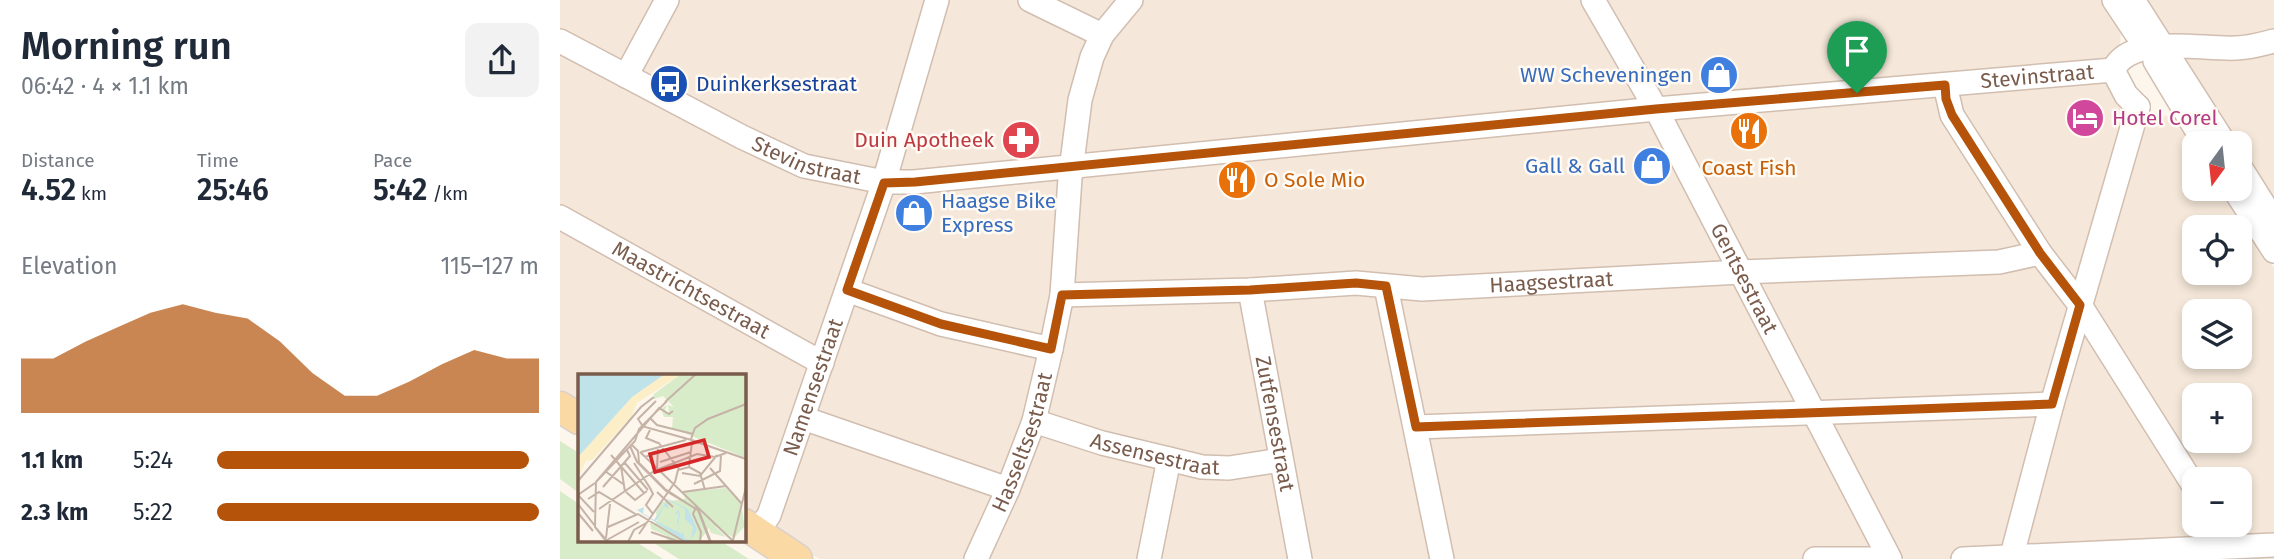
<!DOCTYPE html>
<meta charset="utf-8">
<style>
:root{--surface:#fff;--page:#f2f2f3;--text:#1f2937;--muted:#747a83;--accent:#b45309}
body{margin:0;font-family:"Fira Sans",sans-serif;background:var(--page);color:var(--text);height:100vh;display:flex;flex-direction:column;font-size:26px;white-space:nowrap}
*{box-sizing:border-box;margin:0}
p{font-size:23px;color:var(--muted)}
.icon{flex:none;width:38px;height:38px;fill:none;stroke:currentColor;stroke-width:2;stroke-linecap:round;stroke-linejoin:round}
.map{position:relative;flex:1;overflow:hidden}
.details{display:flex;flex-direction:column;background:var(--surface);width:560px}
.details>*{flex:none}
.needle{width:46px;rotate:195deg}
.fabs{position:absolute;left:1622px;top:131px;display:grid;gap:14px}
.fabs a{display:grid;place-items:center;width:70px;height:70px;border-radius:14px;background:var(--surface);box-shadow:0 4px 10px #0003;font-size:35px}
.pin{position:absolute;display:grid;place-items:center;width:60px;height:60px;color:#fff;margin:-72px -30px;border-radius:50% 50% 50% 0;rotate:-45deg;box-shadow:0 0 7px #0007}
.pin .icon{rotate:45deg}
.round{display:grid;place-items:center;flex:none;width:74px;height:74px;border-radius:14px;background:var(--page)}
.head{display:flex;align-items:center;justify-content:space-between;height:119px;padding:0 21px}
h1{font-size:38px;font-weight:600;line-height:52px}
.stats{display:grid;grid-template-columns:repeat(3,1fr);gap:10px;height:119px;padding:7px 21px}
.stats div{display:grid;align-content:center}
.stats b{font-size:30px;font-weight:600}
.stats small{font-size:19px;font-weight:400}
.stats p{font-size:19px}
.chart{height:196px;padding:14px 21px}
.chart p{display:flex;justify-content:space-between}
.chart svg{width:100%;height:126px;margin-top:7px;fill:var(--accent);opacity:.7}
ul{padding:0 21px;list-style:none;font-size:23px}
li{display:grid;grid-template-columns:112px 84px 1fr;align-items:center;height:52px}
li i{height:18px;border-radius:9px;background:var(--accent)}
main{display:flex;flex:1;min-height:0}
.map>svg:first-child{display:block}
.residential{fill:#f5e8da;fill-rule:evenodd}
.green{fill:#d8ecc9}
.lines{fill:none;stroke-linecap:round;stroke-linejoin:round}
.minor-casing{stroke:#d1beb0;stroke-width:26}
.major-casing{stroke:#dad1cd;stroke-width:33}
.minor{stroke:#fff;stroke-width:23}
.major{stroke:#fbd9a5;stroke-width:30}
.route-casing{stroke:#fff;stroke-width:14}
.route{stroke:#b45309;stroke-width:9}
.labels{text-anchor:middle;stroke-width:5;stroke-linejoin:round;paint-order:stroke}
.shop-label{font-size:21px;fill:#366cbe;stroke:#fffaf3;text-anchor:end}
.street-label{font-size:21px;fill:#7a5c4d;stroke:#fffaf3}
.transit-label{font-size:21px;fill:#164399;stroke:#fffaf3;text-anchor:start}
.hotel-label{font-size:21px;fill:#b23c85;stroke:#fffaf3;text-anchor:start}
.health-label{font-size:21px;fill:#be3a42;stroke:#fffaf3;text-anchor:end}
.food-label{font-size:21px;fill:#c56008;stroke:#fffaf3}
.inset-road{fill:none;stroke:#c5b3a7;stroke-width:2}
.view{fill:#d62828;fill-opacity:0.15;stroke:#d62828;stroke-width:3.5}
.inset-edge{fill:none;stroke:#7a5c4d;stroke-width:3.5}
</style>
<main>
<section class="details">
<div class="head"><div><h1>Morning run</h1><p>06:42 · 4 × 1.1 km</p></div><a class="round"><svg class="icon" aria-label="share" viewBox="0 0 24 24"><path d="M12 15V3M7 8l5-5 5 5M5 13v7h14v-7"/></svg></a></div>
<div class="stats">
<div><p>Distance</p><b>4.52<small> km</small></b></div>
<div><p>Time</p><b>25:46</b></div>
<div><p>Pace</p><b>5:42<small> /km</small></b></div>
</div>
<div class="chart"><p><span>Elevation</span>115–127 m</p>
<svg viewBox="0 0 160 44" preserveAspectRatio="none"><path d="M0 44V25L10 25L20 19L30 14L40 9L50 6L60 9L70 11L80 19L90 30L100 38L110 38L120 33L130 27L140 22L150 25L160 25V44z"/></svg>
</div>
<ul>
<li><b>1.1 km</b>5:24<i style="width:97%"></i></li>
<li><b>2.3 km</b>5:22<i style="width:100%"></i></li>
</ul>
</section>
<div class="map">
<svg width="1714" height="559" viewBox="0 0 1714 559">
<rect width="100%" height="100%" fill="#fdf6ec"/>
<path class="residential" d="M 0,0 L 1544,0 L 1561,29 L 1560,44 L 1556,52 L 1548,56 L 1549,71 L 1586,117 L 1606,116 L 1621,123 L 1635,143 L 1634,189 L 1664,189 L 1714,268 L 1714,559 L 259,559 L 184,512 L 184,375 L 19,375 L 19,415 L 0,404 ZM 1634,228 L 1680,228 L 1680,273 L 1634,273 ZM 1634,312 L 1680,312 L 1680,357 L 1634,357 ZM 1634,396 L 1680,396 L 1680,441 L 1634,441 ZM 1634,480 L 1680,480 L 1680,525 L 1634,525 Z
M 1584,0 L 1714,0 L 1714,205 L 1680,151 L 1680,144 L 1675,143 Z"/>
<path class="green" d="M 0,441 L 19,453 L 19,493 L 0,479 Z
M 0,491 L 19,504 L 19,540 L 73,540 L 103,559 L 0,559 Z
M 89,540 L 159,540 L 189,559 L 119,559 Z"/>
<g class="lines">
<defs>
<g id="minor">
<path d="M 470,0 L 542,35"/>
<path id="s1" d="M 1033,0 L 1096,109 L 1330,559"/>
<path d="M 1554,0 L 1576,33"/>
<path d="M 1573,0 L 1665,144"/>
<path id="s2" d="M 0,41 L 182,137 L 244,166 L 324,182 L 354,182 L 1096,109 L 1553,70"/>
<path d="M 1595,61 L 1645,144"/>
<path d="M 1553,70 C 1571,33 1641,50 1676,48 C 1689,48 1702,44 1714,41"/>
<path d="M 1553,70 L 1566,95 L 1578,107"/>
<path d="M 66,76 L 107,0"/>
<path d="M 1385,85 L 1392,115 L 1480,253 L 1520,305 L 1634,486"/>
<path d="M 1680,167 L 1714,221"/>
<path d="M 1674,189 L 1714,251"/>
<path id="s3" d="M 0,217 L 262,363"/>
<path d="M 826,287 L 882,559"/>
<path d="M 287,290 L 381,324 L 491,349"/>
<path id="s4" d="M 690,290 L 740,559"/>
<path id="s5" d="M 502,295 L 690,290 L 796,283 L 862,289 L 1181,272 L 1439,262 L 1480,253"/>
<path d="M 243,418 L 448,489"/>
<path id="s6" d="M 474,421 L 542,443 L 642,467 L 669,468 L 721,460"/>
<path d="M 856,427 L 1492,404"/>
<path id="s7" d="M 197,532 L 209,515 L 324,182 L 377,0"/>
<path id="s8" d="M 416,559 L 448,489 L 474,421 L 491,349 L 502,295 L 510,178 L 520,100 L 532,57 L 542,35 L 571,0"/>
<path d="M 589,559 L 609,459"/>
<path d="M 1255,559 L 1319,559"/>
<path d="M 1403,559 L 1714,545"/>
<path d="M 1451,559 L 1492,404 L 1578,107"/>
</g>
<path id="major" d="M 0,407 L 19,419
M 184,524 L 237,559"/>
</defs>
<use href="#minor" class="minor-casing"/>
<use href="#major" class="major-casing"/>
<use href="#minor" class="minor"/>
<use href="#major" class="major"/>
</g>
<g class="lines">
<defs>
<path id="route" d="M 1385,85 L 1386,99 L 1392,115 L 1480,253 L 1520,305 L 1492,404 L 856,427 L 826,286 L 796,283 L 690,290 L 502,295 L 491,349 L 381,324 L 287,290 L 324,183 L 355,182 L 1096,109 Z"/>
</defs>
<use href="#route" class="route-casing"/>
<use href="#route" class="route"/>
</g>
<defs>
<symbol id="shop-disc" viewBox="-11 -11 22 22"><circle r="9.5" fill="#3f7fe0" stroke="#fffaf3"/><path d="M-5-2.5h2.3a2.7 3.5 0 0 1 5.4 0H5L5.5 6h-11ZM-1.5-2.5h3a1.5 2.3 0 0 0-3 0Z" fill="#fff"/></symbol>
<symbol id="bus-disc" viewBox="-11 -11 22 22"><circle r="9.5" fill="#1a4fb4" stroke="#fffaf3"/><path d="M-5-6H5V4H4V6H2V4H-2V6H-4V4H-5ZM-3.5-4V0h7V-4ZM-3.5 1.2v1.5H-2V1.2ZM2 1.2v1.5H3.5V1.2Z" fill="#fff"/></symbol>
<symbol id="hotel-disc" viewBox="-11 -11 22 22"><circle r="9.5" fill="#d1479c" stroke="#fffaf3"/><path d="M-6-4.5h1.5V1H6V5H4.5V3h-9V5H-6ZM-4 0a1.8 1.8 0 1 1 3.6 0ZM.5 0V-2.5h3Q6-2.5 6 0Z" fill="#fff"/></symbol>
<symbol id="restaurant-disc" viewBox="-11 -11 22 22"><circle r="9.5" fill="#e8710a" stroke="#fffaf3"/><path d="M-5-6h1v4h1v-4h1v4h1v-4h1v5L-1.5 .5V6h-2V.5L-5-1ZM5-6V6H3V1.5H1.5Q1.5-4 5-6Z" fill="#fff"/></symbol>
<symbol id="pharmacy-disc" viewBox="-11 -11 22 22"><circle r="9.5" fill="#e0444e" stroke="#fffaf3"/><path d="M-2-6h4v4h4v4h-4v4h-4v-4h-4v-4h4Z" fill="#fff"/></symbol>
</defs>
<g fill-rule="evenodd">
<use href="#shop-disc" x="1137" y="53" width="44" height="44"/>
<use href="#bus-disc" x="87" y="62" width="44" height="44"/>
<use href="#hotel-disc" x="1503" y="96" width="44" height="44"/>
<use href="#restaurant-disc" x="1167" y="109" width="44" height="44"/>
<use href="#pharmacy-disc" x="439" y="118" width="44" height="44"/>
<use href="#shop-disc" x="1070" y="144" width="44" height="44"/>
<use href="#restaurant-disc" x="655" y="158" width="44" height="44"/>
<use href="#shop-disc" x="332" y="191" width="44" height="44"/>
</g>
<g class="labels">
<g class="shop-label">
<text x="1132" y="82">WW Scheveningen</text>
<text x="1065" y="173">Gall &amp; Gall</text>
<text x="381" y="208" text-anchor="start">Haagse Bike<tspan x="381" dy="24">Express</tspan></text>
</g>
<g class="street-label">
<text dy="7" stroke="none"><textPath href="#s2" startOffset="1514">Stevinstraat</textPath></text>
<text dy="7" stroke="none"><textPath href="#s2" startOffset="275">Stevinstraat</textPath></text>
<text dy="7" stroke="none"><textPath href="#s1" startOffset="317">Gentsestraat</textPath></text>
<text dy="7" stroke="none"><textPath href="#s5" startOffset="490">Haagsestraat</textPath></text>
<text dy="7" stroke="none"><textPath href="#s3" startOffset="150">Maastrichtsestraat</textPath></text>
<text dy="7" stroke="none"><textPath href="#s7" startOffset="156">Namensestraat</textPath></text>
<text dy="7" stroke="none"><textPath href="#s4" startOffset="136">Zutfensestraat</textPath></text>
<text dy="7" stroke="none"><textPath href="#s8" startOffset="126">Hasseltsestraat</textPath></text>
<text dy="7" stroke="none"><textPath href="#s6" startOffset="126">Assensestraat</textPath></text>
</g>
<g class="transit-label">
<text x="136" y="91">Duinkerksestraat</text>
</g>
<g class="hotel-label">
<text x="1552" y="125">Hotel Corel</text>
</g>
<g class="health-label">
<text x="434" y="147">Duin Apotheek</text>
</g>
<g class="food-label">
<text x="1189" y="175">Coast Fish</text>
<text x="704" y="187" text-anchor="start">O Sole Mio</text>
</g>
</g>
<g transform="translate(18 374)">
<rect width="168" height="168" fill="#fdf6ec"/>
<path d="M 103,0 L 168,0 L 168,84 L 94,54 L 95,43 L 86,43 L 83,35 L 89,31 L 87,36 L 91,40 L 90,31 L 96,33 L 85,22 L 76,25 L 76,20 ZM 148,114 L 163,130 L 166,148 L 168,140 L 167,152 L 156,164 L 137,152 L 148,163 L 133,159 L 131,154 L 121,168 L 89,168 L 89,162 L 73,155 L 72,149 L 79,149 L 78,138 L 83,128 L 107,125 L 105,118 Z" fill="#d8ecc9"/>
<path d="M 87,0 L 103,0 L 59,29 L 53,43 L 14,86 L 8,87 L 0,104 L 0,83 L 54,23 Z" fill="#fcefc7"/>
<path d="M 0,0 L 87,0 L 54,23 L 0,83 ZM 90,125 L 110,135 L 119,155 L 112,168 L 108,168 L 59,136 L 66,133 L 65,139 L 76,146 ZM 90,126 L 107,135 L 107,145 L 115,153 L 113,166 L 107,165 L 105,158 L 100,153 L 102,139 L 100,135 L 97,141 L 95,140 L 94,135 L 93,134 L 94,135 L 95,140 L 96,141 L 98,141 L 101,138 L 99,148 L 100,154 L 105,158 L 104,160 L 78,147 L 86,132 L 90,135 Z" fill="#bfe3e8" fill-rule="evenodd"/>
<path class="inset-road" d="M 87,28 L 118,0M 72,44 L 79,51 L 115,60M 64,51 L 60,45 L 78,27M 63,53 L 89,27M 72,56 L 68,64 L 80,69M 113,65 L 117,54 L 130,45 L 168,30M 113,66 L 168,85M 80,68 L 101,95M 53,70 L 60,77 L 61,89 L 87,115 L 121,137 L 133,168M 52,72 L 59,88 L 88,117 L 120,136 L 132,168M 62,78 L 156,168M 63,78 L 108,66M 33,81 L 66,119M 67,83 L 98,73M 46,88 L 70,116M 82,88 L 113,78M 56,89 L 72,114M 43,92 L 47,118M 111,93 L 122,99 L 127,116M 111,93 L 114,68M 132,94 L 164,130M 81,95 L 119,80 L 137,83 L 148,79M 27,97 L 45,110M 104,99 L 122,102 L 139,81M 0,107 L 63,33 L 76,23M 116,110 L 142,97 L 143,81M 25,113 L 52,82 L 49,76M 72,114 L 75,120 L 68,131 L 75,140M 48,118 L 57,126 L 69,117M 79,118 L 95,133M 105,118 L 148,112M 10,125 L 21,118 L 59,141M 0,130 L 17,152M 118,133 L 115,140 L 123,158 L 122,168M 21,135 L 79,95 L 80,73M 16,138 L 0,121 L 17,109M 0,139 L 15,157M 30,153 L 60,140 L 107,168M 73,158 L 102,168M 61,160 L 97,108 L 100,96 L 111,93M 28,164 L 32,130M 27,166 L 17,153 L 18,108 L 57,67 L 61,55 L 64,52 L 117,67M 29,166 L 61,148M 155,166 L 168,113M 30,168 L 17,153 L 18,108 L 81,34 L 91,40 L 95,37M 50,168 L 56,156 L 70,148"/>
<path class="view" d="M 126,66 L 131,83 L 77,98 L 72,80 Z"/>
<rect width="168" height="168" class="inset-edge"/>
</g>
</svg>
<div class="fabs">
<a><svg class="needle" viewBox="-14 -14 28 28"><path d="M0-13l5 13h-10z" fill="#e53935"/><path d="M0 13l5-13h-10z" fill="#747a83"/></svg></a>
<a><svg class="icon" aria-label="locate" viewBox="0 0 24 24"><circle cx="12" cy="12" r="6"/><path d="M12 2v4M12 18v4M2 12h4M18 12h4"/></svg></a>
<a><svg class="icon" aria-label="layers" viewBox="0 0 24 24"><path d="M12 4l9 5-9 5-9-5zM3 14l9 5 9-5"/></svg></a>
<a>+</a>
<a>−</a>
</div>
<div class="pin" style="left:1297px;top:93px;background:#1e9e55"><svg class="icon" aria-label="arrive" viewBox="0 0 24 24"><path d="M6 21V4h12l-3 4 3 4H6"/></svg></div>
</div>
</main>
